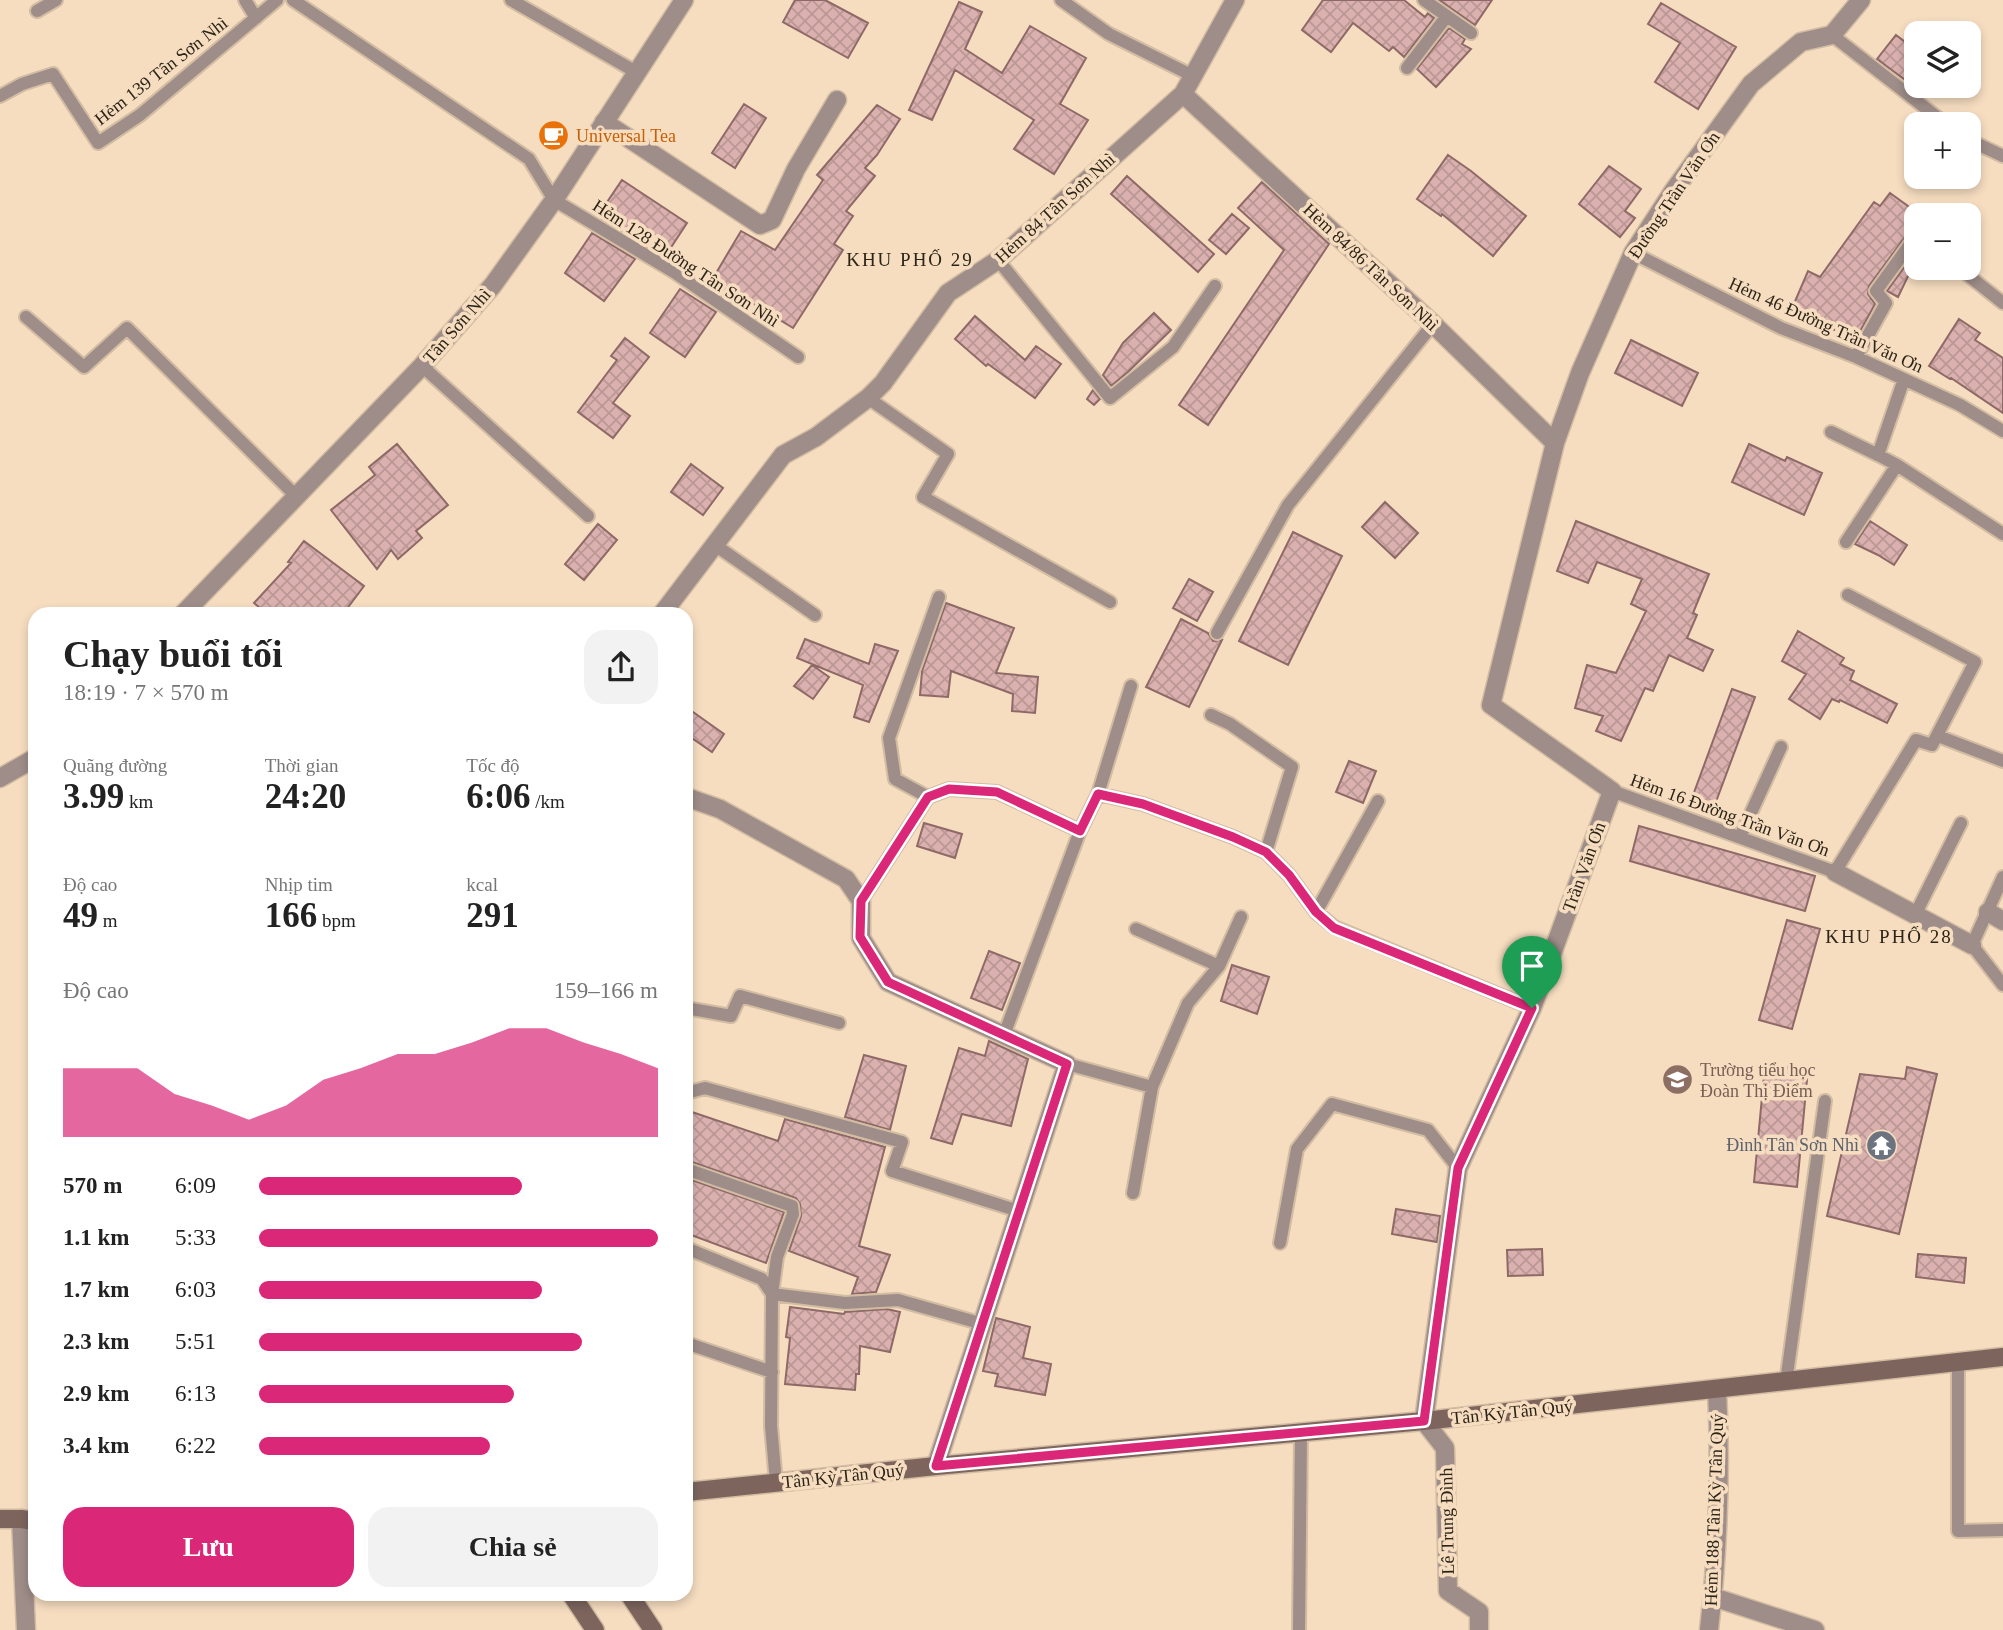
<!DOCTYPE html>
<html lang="vi">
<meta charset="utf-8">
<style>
:root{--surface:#fff;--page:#f2f2f2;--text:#222;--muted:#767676;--accent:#db2777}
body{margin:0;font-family:"Times New Roman",serif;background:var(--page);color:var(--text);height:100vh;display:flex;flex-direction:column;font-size:26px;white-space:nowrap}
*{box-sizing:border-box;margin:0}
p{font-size:23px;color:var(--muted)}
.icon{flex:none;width:38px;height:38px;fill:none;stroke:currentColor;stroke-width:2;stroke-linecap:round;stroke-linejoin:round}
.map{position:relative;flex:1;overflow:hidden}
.side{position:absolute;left:28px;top:607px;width:665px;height:994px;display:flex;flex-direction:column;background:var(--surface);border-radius:21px;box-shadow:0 4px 10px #0003}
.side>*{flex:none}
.controls{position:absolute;left:1904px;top:21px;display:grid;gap:14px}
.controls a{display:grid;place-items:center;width:77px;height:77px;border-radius:14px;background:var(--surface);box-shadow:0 4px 10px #0003;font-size:35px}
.pin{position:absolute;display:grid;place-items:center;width:60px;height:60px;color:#fff;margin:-72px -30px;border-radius:50% 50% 50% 0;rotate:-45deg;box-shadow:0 0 7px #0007}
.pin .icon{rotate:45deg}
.round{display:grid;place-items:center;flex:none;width:74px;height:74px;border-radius:21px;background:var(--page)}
.overview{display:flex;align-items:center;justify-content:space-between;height:119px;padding:0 35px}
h1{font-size:38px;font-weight:800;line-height:52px}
.stats{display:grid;grid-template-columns:repeat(3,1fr);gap:10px;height:119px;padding:7px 35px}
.stats div{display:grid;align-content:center}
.stats b{font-size:35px;font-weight:800}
.stats small{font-size:19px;font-weight:400}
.stats p{font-size:19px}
.chart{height:196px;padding:14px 35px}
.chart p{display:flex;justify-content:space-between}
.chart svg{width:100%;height:126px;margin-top:7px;fill:var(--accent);opacity:.7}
.cta{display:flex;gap:14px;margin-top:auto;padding:14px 35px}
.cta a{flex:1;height:80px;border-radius:21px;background:var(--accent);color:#fff;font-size:28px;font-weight:800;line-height:80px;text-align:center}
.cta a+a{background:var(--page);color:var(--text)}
ul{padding:0 35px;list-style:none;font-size:23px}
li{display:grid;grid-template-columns:112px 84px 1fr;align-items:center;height:52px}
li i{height:18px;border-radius:9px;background:var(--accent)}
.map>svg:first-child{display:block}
.building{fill:url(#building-cross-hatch);stroke:#8e6967;stroke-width:2}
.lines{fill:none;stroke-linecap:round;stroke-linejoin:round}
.service-casing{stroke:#d2bca2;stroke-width:16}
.minor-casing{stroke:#d2bca2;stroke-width:21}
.tertiary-casing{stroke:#d2bca2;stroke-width:21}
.secondary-casing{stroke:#d2bca2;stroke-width:21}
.service{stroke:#9e8d89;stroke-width:12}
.minor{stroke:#9e8d89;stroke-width:18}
.tertiary{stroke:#9e8d89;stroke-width:18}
.secondary{stroke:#7d655e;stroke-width:18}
.route-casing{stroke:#fff;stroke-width:14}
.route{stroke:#db2777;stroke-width:9}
.labels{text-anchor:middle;stroke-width:7;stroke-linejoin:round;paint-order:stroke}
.street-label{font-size:18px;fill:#2d2418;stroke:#f6ddc0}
.food-label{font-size:18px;fill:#c56008;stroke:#f6ddc0;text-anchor:start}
.education-label{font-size:18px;fill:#785e54;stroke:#f6ddc0;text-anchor:start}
.worship-label{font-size:18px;fill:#5b616d;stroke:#f6ddc0;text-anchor:end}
.neighbourhood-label{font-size:19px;letter-spacing:2px;fill:#2d2418;stroke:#f6ddc0}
</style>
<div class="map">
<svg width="2003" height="1630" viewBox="0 0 2003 1630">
<defs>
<pattern id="building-cross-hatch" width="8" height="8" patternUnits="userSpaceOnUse" patternTransform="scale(1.75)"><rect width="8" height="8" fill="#dab1ae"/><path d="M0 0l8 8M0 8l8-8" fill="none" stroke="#bb9895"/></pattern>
</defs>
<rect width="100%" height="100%" fill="#f6ddc0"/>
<path class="building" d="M 795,0 L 825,0 L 868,23 L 848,58 L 783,22 Z
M 1323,0 L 1404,0 L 1425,17 L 1428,13 L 1434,18 L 1404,57 L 1393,47 L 1389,51 L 1353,23 L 1331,52 L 1302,30 Z
M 1439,0 L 1492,0 L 1475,25 Z
M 959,2 L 982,12 L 965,49 L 1002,73 L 1030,26 L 1086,58 L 1060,104 L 1088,120 L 1054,174 L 1014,149 L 1034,120 L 955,70 L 932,120 L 909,110 Z
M 1661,3 L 1736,47 L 1698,109 L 1655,82 L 1680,43 L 1648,24 Z
M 1449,28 L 1465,39 L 1462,44 L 1471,49 L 1436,87 L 1417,69 Z
M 1896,35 L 1916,50 L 1916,88 L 1877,59 Z
M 744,104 L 766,118 L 735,168 L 712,153 Z
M 877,105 L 900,119 L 877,155 L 865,168 L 875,176 L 846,211 L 853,216 L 834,244 L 843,250 L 793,328 L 731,290 L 726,297 L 709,285 L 741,231 L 775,250 L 823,180 L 817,175 Z
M 1448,155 L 1471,171 L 1526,216 L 1493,256 L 1442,214 L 1441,216 L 1417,199 Z
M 1609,166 L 1641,189 L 1625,211 L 1635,218 L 1620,237 L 1579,204 Z
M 1127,176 L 1214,254 L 1198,272 L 1111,194 Z
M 622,180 L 687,223 L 666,255 L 646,242 L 645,244 L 602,219 L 606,215 L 601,211 Z
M 1262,182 L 1329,244 L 1208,425 L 1179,405 L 1284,250 L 1238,208 Z
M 1890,193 L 1919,214 L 1908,227 L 1911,229 L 1869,286 L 1868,294 L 1875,304 L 1857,337 L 1837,326 L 1834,330 L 1814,319 L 1815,316 L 1793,306 L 1808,271 L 1820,277 L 1874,202 L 1880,206 Z
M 1232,214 L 1249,228 L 1226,254 L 1209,240 Z
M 592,233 L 635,259 L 604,301 L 565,273 Z
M 1906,265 L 1912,268 L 1898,297 L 1887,291 Z
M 680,289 L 716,312 L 685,357 L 650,333 Z
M 1154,313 L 1171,330 L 1128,372 L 1111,386 L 1103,375 L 1123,343 Z
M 975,316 L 1025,360 L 1036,346 L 1061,364 L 1035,398 L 988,364 L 986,366 L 955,339 Z
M 1959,319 L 1980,333 L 1975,340 L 2003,358 L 2003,413 L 1951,378 L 1950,379 L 1929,366 Z
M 625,338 L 649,357 L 613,403 L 630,416 L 613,438 L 578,412 L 617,360 L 611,356 Z
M 1631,340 L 1698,373 L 1682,406 L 1615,373 Z
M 1093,390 L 1100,399 L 1094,405 L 1087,399 Z
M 397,444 L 448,505 L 416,531 L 422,538 L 398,559 L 391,550 L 377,569 L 331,510 L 375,475 L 369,467 Z
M 1749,444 L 1785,461 L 1787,457 L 1822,473 L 1804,515 L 1732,482 Z
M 691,464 L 723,488 L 703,515 L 671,492 Z
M 1385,502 L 1418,533 L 1395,558 L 1362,527 Z
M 1576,521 L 1709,574 L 1693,613 L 1697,615 L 1687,638 L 1713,650 L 1703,671 L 1669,655 L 1653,691 L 1645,688 L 1621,741 L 1596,731 L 1603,716 L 1575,708 L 1587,665 L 1616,673 L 1646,611 L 1631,604 L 1642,579 L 1597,562 L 1588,583 L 1557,571 Z
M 1870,521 L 1907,545 L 1894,565 L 1878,555 L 1855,544 Z
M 598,524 L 617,540 L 584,580 L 565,564 Z
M 1293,532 L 1342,556 L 1288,665 L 1239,641 Z
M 304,541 L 364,586 L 343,614 L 267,614 L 254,603 L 291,563 L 288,562 Z
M 1189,579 L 1213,592 L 1197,621 L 1173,608 Z
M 946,603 L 1014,628 L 996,673 L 1038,677 L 1035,713 L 1012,711 L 1013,694 L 951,671 L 948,697 L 920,695 L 922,671 Z
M 1181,619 L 1208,633 L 1213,641 L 1222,640 L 1189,707 L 1146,687 Z
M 1798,631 L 1844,658 L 1840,664 L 1854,671 L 1850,680 L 1897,704 L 1887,723 L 1840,700 L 1839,702 L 1832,699 L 1820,719 L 1789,699 L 1806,674 L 1782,661 Z
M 805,639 L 869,664 L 875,644 L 898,651 L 869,722 L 854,717 L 863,685 L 797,658 Z
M 812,665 L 829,677 L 813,699 L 794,686 Z
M 1732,689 L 1755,697 L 1714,807 L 1692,798 Z
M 686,707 L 724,734 L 712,752 L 686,734 Z
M 1349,761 L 1376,771 L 1363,803 L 1336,792 Z
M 924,823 L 962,834 L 955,858 L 917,846 Z
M 1639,826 L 1815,876 L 1805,911 L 1630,861 Z
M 1787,920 L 1820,929 L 1792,1029 L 1759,1020 Z
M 989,951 L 1020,963 L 1002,1010 L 971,998 Z
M 1232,965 L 1269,977 L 1257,1014 L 1221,1001 Z
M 989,1041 L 1028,1059 L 1011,1126 L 962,1114 L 952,1144 L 931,1138 L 959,1048 L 985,1056 Z
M 864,1055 L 906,1066 L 890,1130 L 845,1117 Z
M 1765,1065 L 1808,1069 L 1797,1187 L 1754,1182 Z
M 1907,1067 L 1937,1074 L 1899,1234 L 1827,1216 L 1860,1074 L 1905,1079 Z
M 686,1110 L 778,1141 L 785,1119 L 885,1147 L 859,1246 L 890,1255 L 876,1292 L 852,1294 L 858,1277 L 789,1251 L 801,1216 L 800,1204 L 796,1198 L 686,1160 Z
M 686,1178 L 784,1212 L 766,1263 L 686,1233 Z
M 1396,1209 L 1440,1216 L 1437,1242 L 1392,1234 Z
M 1542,1249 L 1543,1275 L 1508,1276 L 1507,1250 Z
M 1918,1254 L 1966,1258 L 1964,1283 L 1916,1277 Z
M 790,1307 L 844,1314 L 845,1312 L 887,1309 L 900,1312 L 890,1352 L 860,1346 L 859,1374 L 856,1374 L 855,1390 L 785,1384 L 790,1338 L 786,1337 Z
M 996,1318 L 1030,1327 L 1023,1358 L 1051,1364 L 1045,1395 L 995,1386 L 998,1374 L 983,1371 Z"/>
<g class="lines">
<defs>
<path id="service" d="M 245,0 L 256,18
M 293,0 L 529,159 L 554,200 L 674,272 L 798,357
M 511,0 L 636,72
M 1061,0 L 1109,34 L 1193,76
M 1424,0 L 1471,33
M 37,11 L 56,0
M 1832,35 L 1946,124
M 1407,68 L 1447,16
M 0,96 L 22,84 L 53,74 L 98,143 L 140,115 L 277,0
M 1969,140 L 2003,156
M 1633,253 L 1781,328 L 1856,357 L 1960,405 L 2003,431
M 998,260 L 1110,398 L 1173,347 L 1215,286
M 1959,268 L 2003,303
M 26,317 L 84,367 L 127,328 L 297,497
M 1856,357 L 1886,303 L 1876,291 L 1916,236
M 422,366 L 588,516
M 1904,379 L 1878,455 L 1897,465 L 2003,534
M 868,398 L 948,454 L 923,497 L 1110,602
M 1831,432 L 1878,455
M 1846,542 L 1897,465
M 715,545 L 815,615
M 1217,633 L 1288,505 L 1433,324
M 1211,715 L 1230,724 L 1292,767 L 1266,852
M 1938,736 L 2003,761
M 1612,791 L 1835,872 L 1916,740 L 1932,745 L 1975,662 L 1848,595
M 1098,794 L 1143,804 L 1233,837 L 1266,852 L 1289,875 L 1316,912 L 1334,927 L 1532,1008
M 928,797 L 949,789 L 997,792 L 1080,831
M 1740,837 L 1781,747
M 2003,877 L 1972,945 L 2003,985
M 861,901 L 928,797 L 895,779 L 889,738 L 939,597
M 1316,912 L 1378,801
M 1915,915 L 1961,823
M 1136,929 L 1219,966
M 686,1008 L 731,1016 L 740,996 L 839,1023
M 1004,1035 L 1080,831 L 1098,794 L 1131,686
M 1067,1064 L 1152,1087
M 686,1093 L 705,1088 L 902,1142 L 892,1171 L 1019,1211
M 686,1169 L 792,1206 L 793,1214 L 777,1257 L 772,1294 L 771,1426 L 776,1482
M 1133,1193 L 1152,1087 L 1188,1003 L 1219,966 L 1241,917
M 1280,1243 L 1297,1149 L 1332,1104 L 1428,1130 L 1458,1168
M 686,1248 L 762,1279 L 772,1294 L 845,1303 L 898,1300 L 983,1324
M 686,1343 L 772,1372
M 1958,1362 L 1958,1531 L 2003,1530
M 1786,1382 L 1825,1101
M 1299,1630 L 1301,1433"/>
<path id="minor" d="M 1183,94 L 1433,324 L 1555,443
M 604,122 L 760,225 L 772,220 L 796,169 L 837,100
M 662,614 L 783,455 L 816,437 L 868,398 L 883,383 L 948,293 L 998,260 L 1183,94 L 1235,0
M 686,797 L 720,809 L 846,879 L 861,901 L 861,938 L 888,982 L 1067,1064 L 936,1466
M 1835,872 L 1972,945
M 1988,912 L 2003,921
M 21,1519 L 26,1630
M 1713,1597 L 1815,1630
M 1479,1630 L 1479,1612 L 1448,1591 L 1445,1448 L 1424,1421 L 1458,1168 L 1532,1008 L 1612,791 L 1491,705 L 1555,443 L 1580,373 L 1633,253 L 1674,190 L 1751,84 L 1801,42 L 1832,35 L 1861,0
M 1709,1630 C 1718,1551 1721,1469 1717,1389"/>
<path id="tertiary" d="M 183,614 L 422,366 L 493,285 L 554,200 L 684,0
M 0,778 L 35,758"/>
<path id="secondary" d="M 686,1492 L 936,1466 L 1424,1421 L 2003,1357
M 0,1519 L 21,1519 L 35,1521
M 571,1594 L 595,1630
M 629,1594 L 653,1630"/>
</defs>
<use href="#service" class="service-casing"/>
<use href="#minor" class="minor-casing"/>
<use href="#tertiary" class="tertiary-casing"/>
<use href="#secondary" class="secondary-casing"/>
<use href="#service" class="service"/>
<use href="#minor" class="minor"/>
<use href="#tertiary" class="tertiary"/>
<use href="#secondary" class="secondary"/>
</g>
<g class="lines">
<defs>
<path id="route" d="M 949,789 L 997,792 L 1080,831 L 1098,794 L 1143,804 L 1233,837 L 1266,852 L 1289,875 L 1316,912 L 1334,928 L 1532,1008 L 1458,1168 L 1424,1421 L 936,1466 L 1067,1064 L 888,982 L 860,937 L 861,901 L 928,797 Z"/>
</defs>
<use href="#route" class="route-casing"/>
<use href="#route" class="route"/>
</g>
<defs>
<symbol id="cafe-disc" viewBox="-11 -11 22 22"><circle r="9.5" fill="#e8710a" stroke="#f6ddc0"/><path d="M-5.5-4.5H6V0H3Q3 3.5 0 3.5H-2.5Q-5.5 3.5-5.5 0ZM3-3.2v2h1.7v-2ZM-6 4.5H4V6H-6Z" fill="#fff"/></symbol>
<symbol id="school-disc" viewBox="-11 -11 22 22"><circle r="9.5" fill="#8d6e63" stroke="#f6ddc0"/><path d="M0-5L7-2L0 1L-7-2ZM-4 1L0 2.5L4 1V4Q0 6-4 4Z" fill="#fff"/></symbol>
<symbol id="temple-disc" viewBox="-11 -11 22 22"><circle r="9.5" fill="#6b7280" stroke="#f6ddc0"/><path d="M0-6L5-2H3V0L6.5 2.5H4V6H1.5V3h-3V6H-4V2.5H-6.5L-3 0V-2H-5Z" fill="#fff"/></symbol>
</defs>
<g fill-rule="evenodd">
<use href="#cafe-disc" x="536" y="118" width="35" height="35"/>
<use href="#school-disc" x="1660" y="1062" width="35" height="35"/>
<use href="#temple-disc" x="1864" y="1128" width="35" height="35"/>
</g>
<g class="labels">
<g class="street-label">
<text transform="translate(161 71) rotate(-38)" y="6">Hẻm 139 Tân Sơn Nhì</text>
<text transform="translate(1674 195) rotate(-56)" y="6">Đường Trần Văn Ơn</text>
<text transform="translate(1055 208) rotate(-42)" y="6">Hẻm 84 Tân Sơn Nhì</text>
<text transform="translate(686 263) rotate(33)" y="6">Hẻm 128 Đường Tân Sơn Nhì</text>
<text transform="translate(1371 267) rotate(43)" y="6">Hẻm 84/86 Tân Sơn Nhì</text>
<text transform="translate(1826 325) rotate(24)" y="6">Hẻm 46 Đường Trần Văn Ơn</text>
<text transform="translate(457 326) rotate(-49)" y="6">Tân Sơn Nhì</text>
<text transform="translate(1730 815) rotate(20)" y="6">Hẻm 16 Đường Trần Văn Ơn</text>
<text transform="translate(1584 867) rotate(-70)" y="6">Trần Văn Ơn</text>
<text transform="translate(1512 1412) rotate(-6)" y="6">Tân Kỳ Tân Quý</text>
<text transform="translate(843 1476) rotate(-6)" y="6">Tân Kỳ Tân Quý</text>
<text transform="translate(1714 1510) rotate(-88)" y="6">Hẻm 188 Tân Kỳ Tân Quý</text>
<text transform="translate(1447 1521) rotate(-91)" y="6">Lê Trung Đình</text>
</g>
<g class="food-label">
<text x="576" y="142">Universal Tea</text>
</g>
<g class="education-label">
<text x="1700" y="1076">Trường tiểu học<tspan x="1700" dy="21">Đoàn Thị Điểm</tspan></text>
</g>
<g class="worship-label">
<text x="1859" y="1151">Đình Tân Sơn Nhì</text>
</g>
<g class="neighbourhood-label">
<text x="910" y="266">KHU PHỐ 29</text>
<text x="1889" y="943">KHU PHỐ 28</text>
</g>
</g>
</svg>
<div class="controls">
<a><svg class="icon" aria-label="layers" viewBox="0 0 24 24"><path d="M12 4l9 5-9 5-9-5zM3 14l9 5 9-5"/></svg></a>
<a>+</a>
<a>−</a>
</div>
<div class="pin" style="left:1532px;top:1008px;background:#1e9e55"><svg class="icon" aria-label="arrive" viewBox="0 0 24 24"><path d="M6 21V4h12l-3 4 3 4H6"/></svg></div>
<section class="side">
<div class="overview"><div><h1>Chạy buổi tối</h1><p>18:19 · 7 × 570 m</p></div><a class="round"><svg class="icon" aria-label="share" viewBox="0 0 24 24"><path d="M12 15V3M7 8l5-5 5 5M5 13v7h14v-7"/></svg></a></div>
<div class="stats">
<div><p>Quãng đường</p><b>3.99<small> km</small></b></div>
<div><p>Thời gian</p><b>24:20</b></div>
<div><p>Tốc độ</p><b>6:06<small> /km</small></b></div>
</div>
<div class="stats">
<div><p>Độ cao</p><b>49<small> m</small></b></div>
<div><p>Nhịp tim</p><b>166<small> bpm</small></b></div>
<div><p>kcal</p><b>291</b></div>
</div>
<div class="chart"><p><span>Độ cao</span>159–166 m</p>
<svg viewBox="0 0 160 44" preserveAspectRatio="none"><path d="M0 44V20L10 20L20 20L30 29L40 33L50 38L60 33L70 24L80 20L90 15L100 15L110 11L120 6L130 6L140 11L150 15L160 20V44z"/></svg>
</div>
<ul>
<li><b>570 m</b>6:09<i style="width:66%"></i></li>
<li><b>1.1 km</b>5:33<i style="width:100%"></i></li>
<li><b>1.7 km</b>6:03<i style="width:71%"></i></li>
<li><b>2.3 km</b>5:51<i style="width:81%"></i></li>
<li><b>2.9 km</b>6:13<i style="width:64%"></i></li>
<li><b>3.4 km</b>6:22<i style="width:58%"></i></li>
</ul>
<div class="cta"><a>Lưu</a><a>Chia sẻ</a></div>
</section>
</div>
